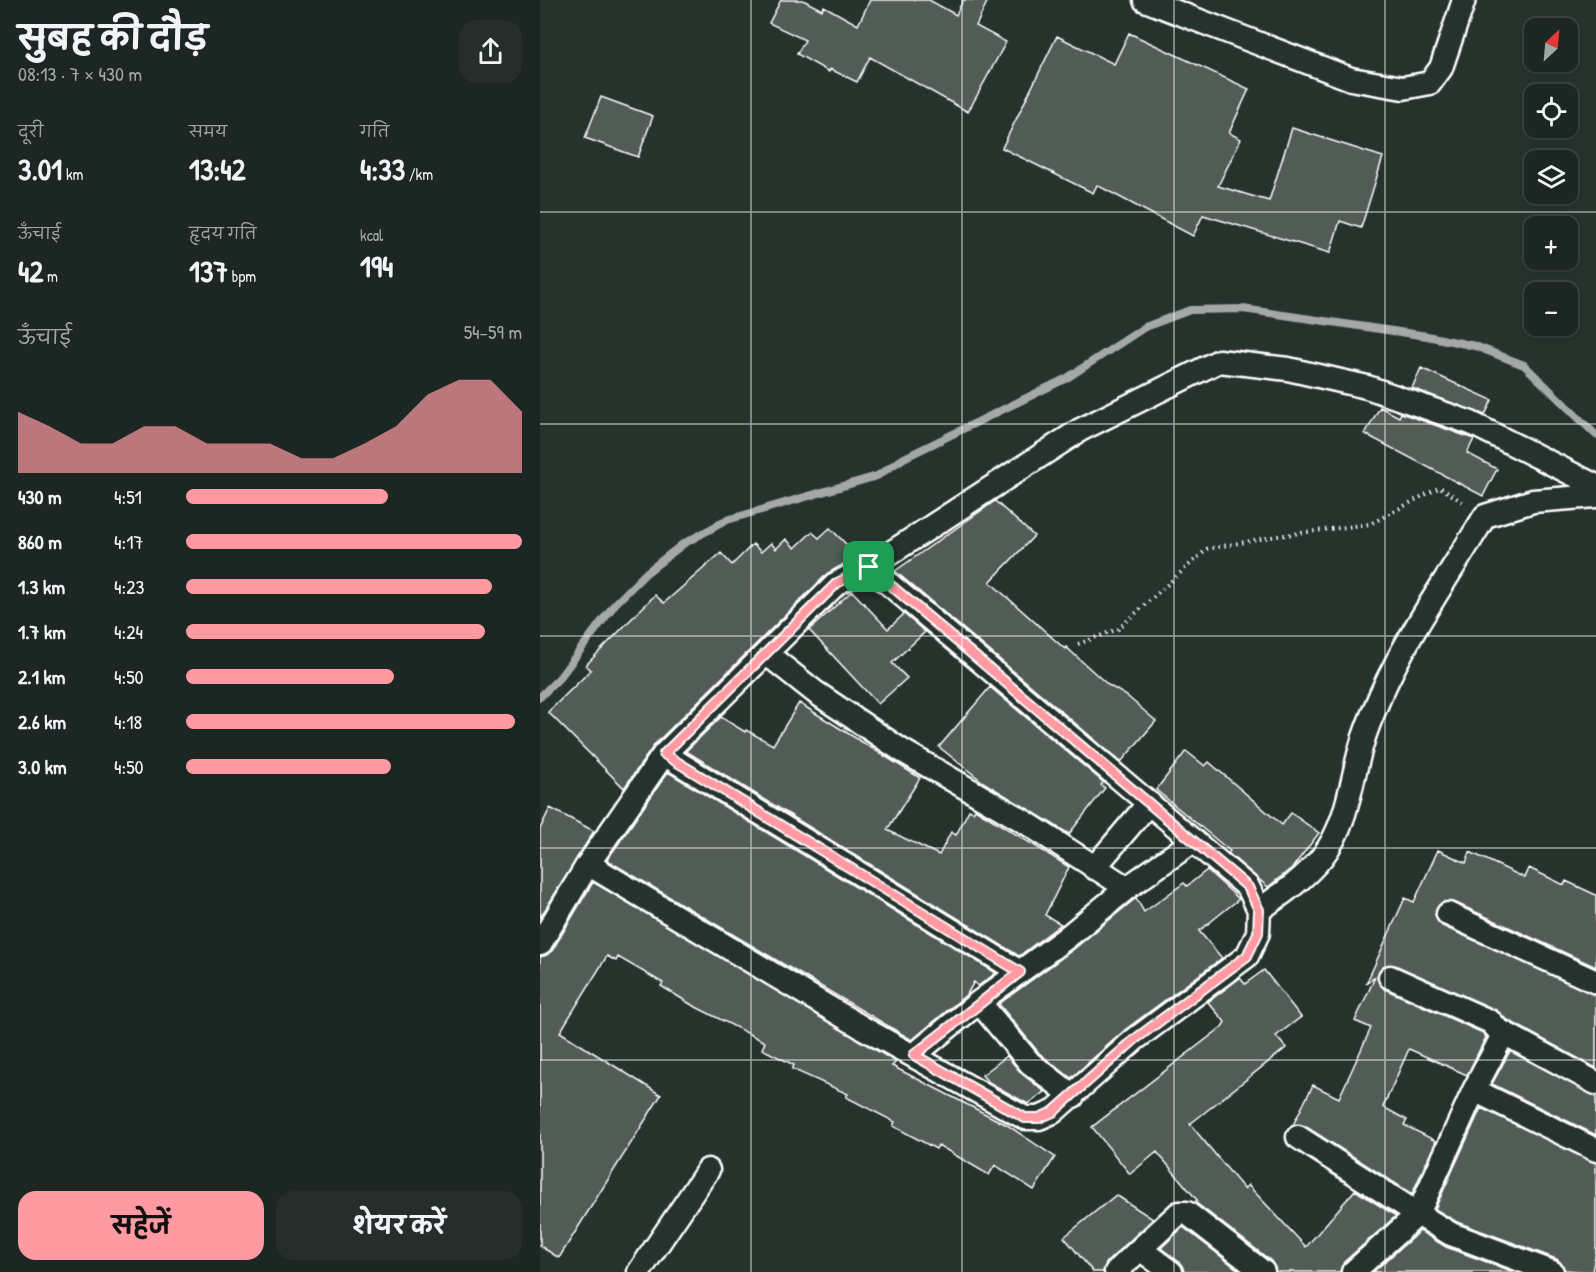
<!DOCTYPE html>
<html lang="hi">
<meta charset="utf-8">
<style>
:root{--surface:#1c2622;--page:#252e2a;--text:#f1f3f6;--muted:#a0a5a5;--line:#3a4340;--accent:#ff9aa2}
body{margin:0;font-family:"Patrick Hand","Playpen Sans Deva",sans-serif;background:var(--page);color:var(--text);height:100vh;display:flex;flex-direction:column;font-size:22px;white-space:nowrap}
*{box-sizing:border-box;margin:0}
p{font-size:20px;color:var(--muted)}
.icon{flex:none;width:33px;height:33px;fill:none;stroke:currentColor;stroke-width:2;stroke-linecap:round;stroke-linejoin:round}
.map{position:relative;flex:1;overflow:hidden}
.details{display:flex;flex-direction:column;background:var(--surface);width:540px}
.details>*{flex:none}
.needle{width:39px;rotate:26deg}
.controls{position:absolute;left:984px;top:18px;display:grid;gap:12px}
.controls a{display:grid;place-items:center;width:54px;height:54px;border-radius:12px;background:var(--surface);box-shadow:0 3px 9px #0003,0 0 0 2px var(--line);font-size:30px}
.pin{position:absolute;display:grid;place-items:center;width:51px;height:51px;color:#fff;margin:-26px;border-radius:12px;box-shadow:0 3px 9px #0006}
.round{display:grid;place-items:center;flex:none;width:63px;height:63px;border-radius:18px;background:var(--page)}
.summary{display:flex;align-items:center;justify-content:space-between;height:102px;padding:0 18px}
h1{font-size:33px;font-weight:700;line-height:45px}
.figures{display:grid;grid-template-columns:repeat(3,1fr);gap:9px;height:102px;padding:6px 18px}
.figures div{display:grid;align-content:center}
.figures b{font-size:30px;font-weight:700}
.figures small{font-size:16px;font-weight:400}
.figures p{font-size:16px}
.chart{height:168px;padding:12px 18px}
.chart p{display:flex;justify-content:space-between}
.chart svg{width:100%;height:108px;margin-top:6px;fill:var(--accent);opacity:.7}
.primary-button{display:flex;gap:12px;margin-top:auto;padding:12px 18px}
.primary-button a{flex:1;height:69px;border-radius:18px;background:var(--accent);color:#111;font-size:24px;font-weight:700;line-height:69px;text-align:center}
.primary-button a+a{background:var(--page);color:var(--text)}
ul{padding:0 18px;list-style:none;font-size:20px}
li{display:grid;grid-template-columns:96px 72px 1fr;align-items:center;height:45px}
li i{height:15px;border-radius:8px;background:var(--accent)}
main{display:flex;flex:1;min-height:0}
.map>svg:first-child{display:block}
.lines{fill:none;stroke-linecap:round;stroke-linejoin:round}
.stream{stroke:#a4a9a7;stroke-width:8}
.building{fill:#515c57;stroke:#fff;stroke-width:1.5}
.street-casing{stroke:#fff;stroke-width:27}
.path{stroke:#fff;stroke-width:4;stroke-dasharray:1.5 4.5;stroke-linecap:butt}
.street{stroke:#26332d;stroke-width:22}
.route-casing{stroke:#fff;stroke-width:12}
.route{stroke:#ff9aa2;stroke-width:8}
.grid{fill:none;stroke:#fff;stroke-width:1.5;stroke-opacity:0.55}
</style>
<main>
<section class="details">
<div class="summary"><div><h1>सुबह की दौड़</h1><p>08:13 · 7 × 430 m</p></div><a class="round"><svg class="icon" aria-label="share" viewBox="0 0 24 24"><path d="M12 15V3M7 8l5-5 5 5M5 13v7h14v-7"/></svg></a></div>
<div class="figures">
<div><p>दूरी</p><b>3.01<small> km</small></b></div>
<div><p>समय</p><b>13:42</b></div>
<div><p>गति</p><b>4:33<small> /km</small></b></div>
</div>
<div class="figures">
<div><p>ऊँचाई</p><b>42<small> m</small></b></div>
<div><p>हृदय गति</p><b>137<small> bpm</small></b></div>
<div><p>kcal</p><b>194</b></div>
</div>
<div class="chart"><p><span>ऊँचाई</span>54–59 m</p>
<svg viewBox="0 0 160 44" preserveAspectRatio="none"><path d="M0 44V19L10 25L20 32L30 32L40 25L50 25L60 32L70 32L80 32L90 38L100 38L110 32L120 25L130 12L140 6L150 6L160 19V44z"/></svg>
</div>
<ul>
<li><b>430 m</b>4:51<i style="width:60%"></i></li>
<li><b>860 m</b>4:17<i style="width:100%"></i></li>
<li><b>1.3 km</b>4:23<i style="width:91%"></i></li>
<li><b>1.7 km</b>4:24<i style="width:89%"></i></li>
<li><b>2.1 km</b>4:50<i style="width:62%"></i></li>
<li><b>2.6 km</b>4:18<i style="width:98%"></i></li>
<li><b>3.0 km</b>4:50<i style="width:61%"></i></li>
</ul>
<div class="primary-button"><a>सहेजें</a><a>शेयर करें</a></div>
</section>
<div class="map">
<svg width="1056" height="1272" viewBox="0 0 1056 1272">
<rect width="100%" height="100%" fill="#26332d"/>
<filter id="ink" filterUnits="userSpaceOnUse"><feTurbulence type="fractalNoise" baseFrequency=".0167" numOctaves="2"/><feDisplacementMap in="SourceGraphic" scale="12" xChannelSelector="R" yChannelSelector="G"/><feConvolveMatrix kernelMatrix="1 2 1 2 8 2 1 2 1" color-interpolation-filters="sRGB"/></filter>
<g filter="url(#ink)">
<g class="lines">
<path class="stream" d="M 0,697 L 20,677 L 75,604 L 106,573 L 143,544 L 187,520 L 337,476 L 364,458 L 527,378 L 605,327 L 650,310 L 703,309 L 887,336 L 935,346 L 984,365 L 1056,435"/>
</g>
<path class="building" d="M 241,0 L 263,0 L 282,10 L 284,6 L 318,25 L 330,0 L 389,0 L 416,15 L 423,0 L 448,0 L 436,26 L 466,42 L 428,112 L 330,57 L 317,82 L 290,69 L 289,72 L 257,54 L 265,40 L 229,23 Z
M 589,33 L 709,89 L 689,133 L 701,139 L 678,186 L 729,201 L 752,128 L 843,157 L 821,228 L 800,221 L 790,253 L 663,215 L 653,236 L 557,185 L 553,193 L 462,148 L 517,36 L 574,64 Z
M 61,97 L 113,116 L 98,157 L 45,138 Z
M 881,368 L 952,400 L 945,415 L 872,388 Z
M 840,407 L 859,417 L 861,413 L 934,439 L 927,453 L 957,469 L 943,496 L 825,434 Z
M 455,501 L 494,536 L 450,582 L 525,649 L 526,647 L 568,685 L 587,696 L 616,721 L 581,762 L 355,571 Z
M 290,528 L 315,553 L 302,565 L 288,573 L 115,744 L 84,788 L 8,712 L 51,670 L 46,665 L 115,595 L 124,603 L 181,553 L 192,565 L 213,544 L 221,552 L 231,543 L 236,549 L 246,539 L 255,548 L 272,532 L 279,538 Z
M 312,591 L 348,629 L 364,614 L 385,632 L 352,663 L 367,678 L 338,704 L 269,630 Z
M 450,687 L 563,782 L 561,785 L 565,788 L 529,834 L 443,782 L 399,747 Z
M 259,703 L 380,778 L 347,830 L 399,855 L 411,832 L 416,835 L 429,810 L 433,812 L 435,809 L 529,867 L 505,915 L 521,924 L 479,956 L 146,751 L 181,717 L 205,732 L 206,730 L 233,745 Z
M 646,751 L 665,766 L 669,762 L 742,825 L 751,813 L 779,833 L 753,867 L 728,887 L 688,853 L 690,851 L 616,790 Z
M 128,772 L 456,973 L 438,986 L 434,982 L 427,994 L 372,1040 L 67,860 Z
M 10,808 L 54,831 L 0,918 L 0,829 Z
M 898,850 L 926,863 L 930,852 L 985,878 L 989,868 L 1024,885 L 1026,881 L 1056,895 L 1056,967 L 914,902 L 901,903 L 895,915 L 902,926 L 1056,995 L 1056,1068 L 966,1019 L 956,1010 L 855,965 L 843,966 L 837,978 L 844,989 L 943,1033 L 946,1037 L 927,1075 L 869,1049 L 843,1107 L 867,1120 L 864,1125 L 896,1141 L 872,1194 L 765,1126 L 753,1125 L 773,1085 L 799,1098 L 831,1028 L 815,1021 L 835,977 L 826,984 L 865,898 L 874,902 Z
M 667,870 L 699,899 L 659,931 L 682,958 L 586,1029 L 531,1078 L 499,1053 L 459,1004 L 534,949 L 596,898 L 604,912 L 644,883 L 647,886 Z
M 53,882 L 356,1062 L 352,1066 L 467,1125 L 515,1157 L 494,1190 L 455,1165 L 449,1175 L 398,1145 L 396,1149 L 353,1126 L 355,1122 L 306,1097 L 308,1094 L 252,1069 L 254,1065 L 222,1049 L 225,1042 L 152,1005 L 121,986 L 123,983 L 78,957 L 76,961 L 67,956 L 20,1032 L 121,1095 L 19,1258 L 0,1246 L 0,957 L 12,951 Z
M 724,970 L 761,1017 L 736,1036 L 746,1048 L 650,1124 L 704,1189 L 708,1185 L 766,1247 L 815,1190 L 856,1216 L 804,1262 L 800,1272 L 736,1272 L 731,1261 L 655,1202 L 657,1200 L 617,1152 L 590,1174 L 552,1127 L 682,1027 L 685,1022 L 668,1002 L 700,978 L 705,984 Z
M 970,1051 L 1056,1096 L 1056,1135 L 952,1084 Z
M 467,1056 L 482,1074 L 505,1092 L 488,1104 L 447,1081 L 442,1075 Z
M 941,1108 L 1056,1163 L 1056,1251 L 1052,1272 L 1025,1270 L 1017,1259 L 917,1222 L 895,1209 Z
M 576,1195 L 613,1219 L 567,1262 L 563,1272 L 553,1272 L 524,1237 Z
M 643,1227 L 701,1272 L 644,1272 L 639,1262 L 621,1248 Z
M 880,1231 L 906,1247 L 974,1272 L 833,1272 Z"/>
<g class="lines">
<defs>
<path id="street" d="M 605,0 L 811,79 L 863,88 L 890,83 L 901,68 L 924,0
M 227,654 L 275,692 L 361,750 L 485,822 L 587,888
M 124,754 L 480,972
M 48,864 L 323,1028 L 485,1118 L 499,1118 L 513,1112 L 594,1040 L 707,956 L 718,933 L 719,910 L 708,887 L 329,567
M 554,868 L 609,803
M 719,910 C 742,894 764,879 782,857 C 809,823 811,777 824,737 C 829,722 835,708 841,694 C 869,632 910,574 945,516 L 993,501 L 1056,496
M 908,914 L 1056,982
M 0,944 L 48,864 L 124,754 L 297,583 L 329,567 L 540,430 L 679,361 L 748,369 L 827,387 L 931,423 L 1056,486
M 850,977 L 951,1022 L 958,1030 L 964,1033
M 374,1055 L 439,1002
M 1056,1083 L 964,1033 L 934,1090 L 1056,1150
M 533,1096 L 490,1063 L 439,1002 L 526,938 L 587,888 L 652,842
M 758,1137 L 878,1214 L 934,1090
M 600,1249 L 639,1213 L 647,1213 L 723,1272
M 99,1272 L 168,1170
M 576,1272 L 600,1249 L 631,1272
M 813,1272 L 878,1214 L 911,1234 L 1012,1272"/>
</defs>
<use href="#street" class="street-casing"/>
<path class="path" d="M 538,644 L 578,629 L 667,549 L 737,536 L 830,524 L 900,487 L 924,503"/>
<use href="#street" class="street"/>
</g>
</g>
<g class="lines" filter="url(#ink)">
<defs>
<path id="route" d="M 329,567 L 708,887 L 719,910 L 718,933 L 707,956 L 594,1040 L 513,1112 L 499,1118 L 485,1118 L 374,1055 L 480,972 L 124,754 L 297,583 Z"/>
</defs>
<use href="#route" class="route-casing"/>
<use href="#route" class="route"/>
</g>
<path class="grid" d="M 211,0 L 211,1272M 422,0 L 422,1272M 634,0 L 634,1272M 845,0 L 845,1272M 0,212 L 1056,212M 0,424 L 1056,424M 0,636 L 1056,636M 0,848 L 1056,848M 0,1060 L 1056,1060"/>
</svg>
<div class="controls">
<a><svg class="needle" viewBox="-14 -14 28 28"><path d="M0-13l5 13h-10z" fill="#e53935"/><path d="M0 13l5-13h-10z" fill="#a0a5a5"/></svg></a>
<a><svg class="icon" aria-label="locate" viewBox="0 0 24 24"><circle cx="12" cy="12" r="6"/><path d="M12 2v4M12 18v4M2 12h4M18 12h4"/></svg></a>
<a><svg class="icon" aria-label="layers" viewBox="0 0 24 24"><path d="M12 4l9 5-9 5-9-5zM3 14l9 5 9-5"/></svg></a>
<a>+</a>
<a>−</a>
</div>
<div class="pin" style="left:329px;top:567px;background:#1e9e55"><svg class="icon" aria-label="arrive" viewBox="0 0 24 24"><path d="M6 21V4h12l-3 4 3 4H6"/></svg></div>
</div>
</main>
